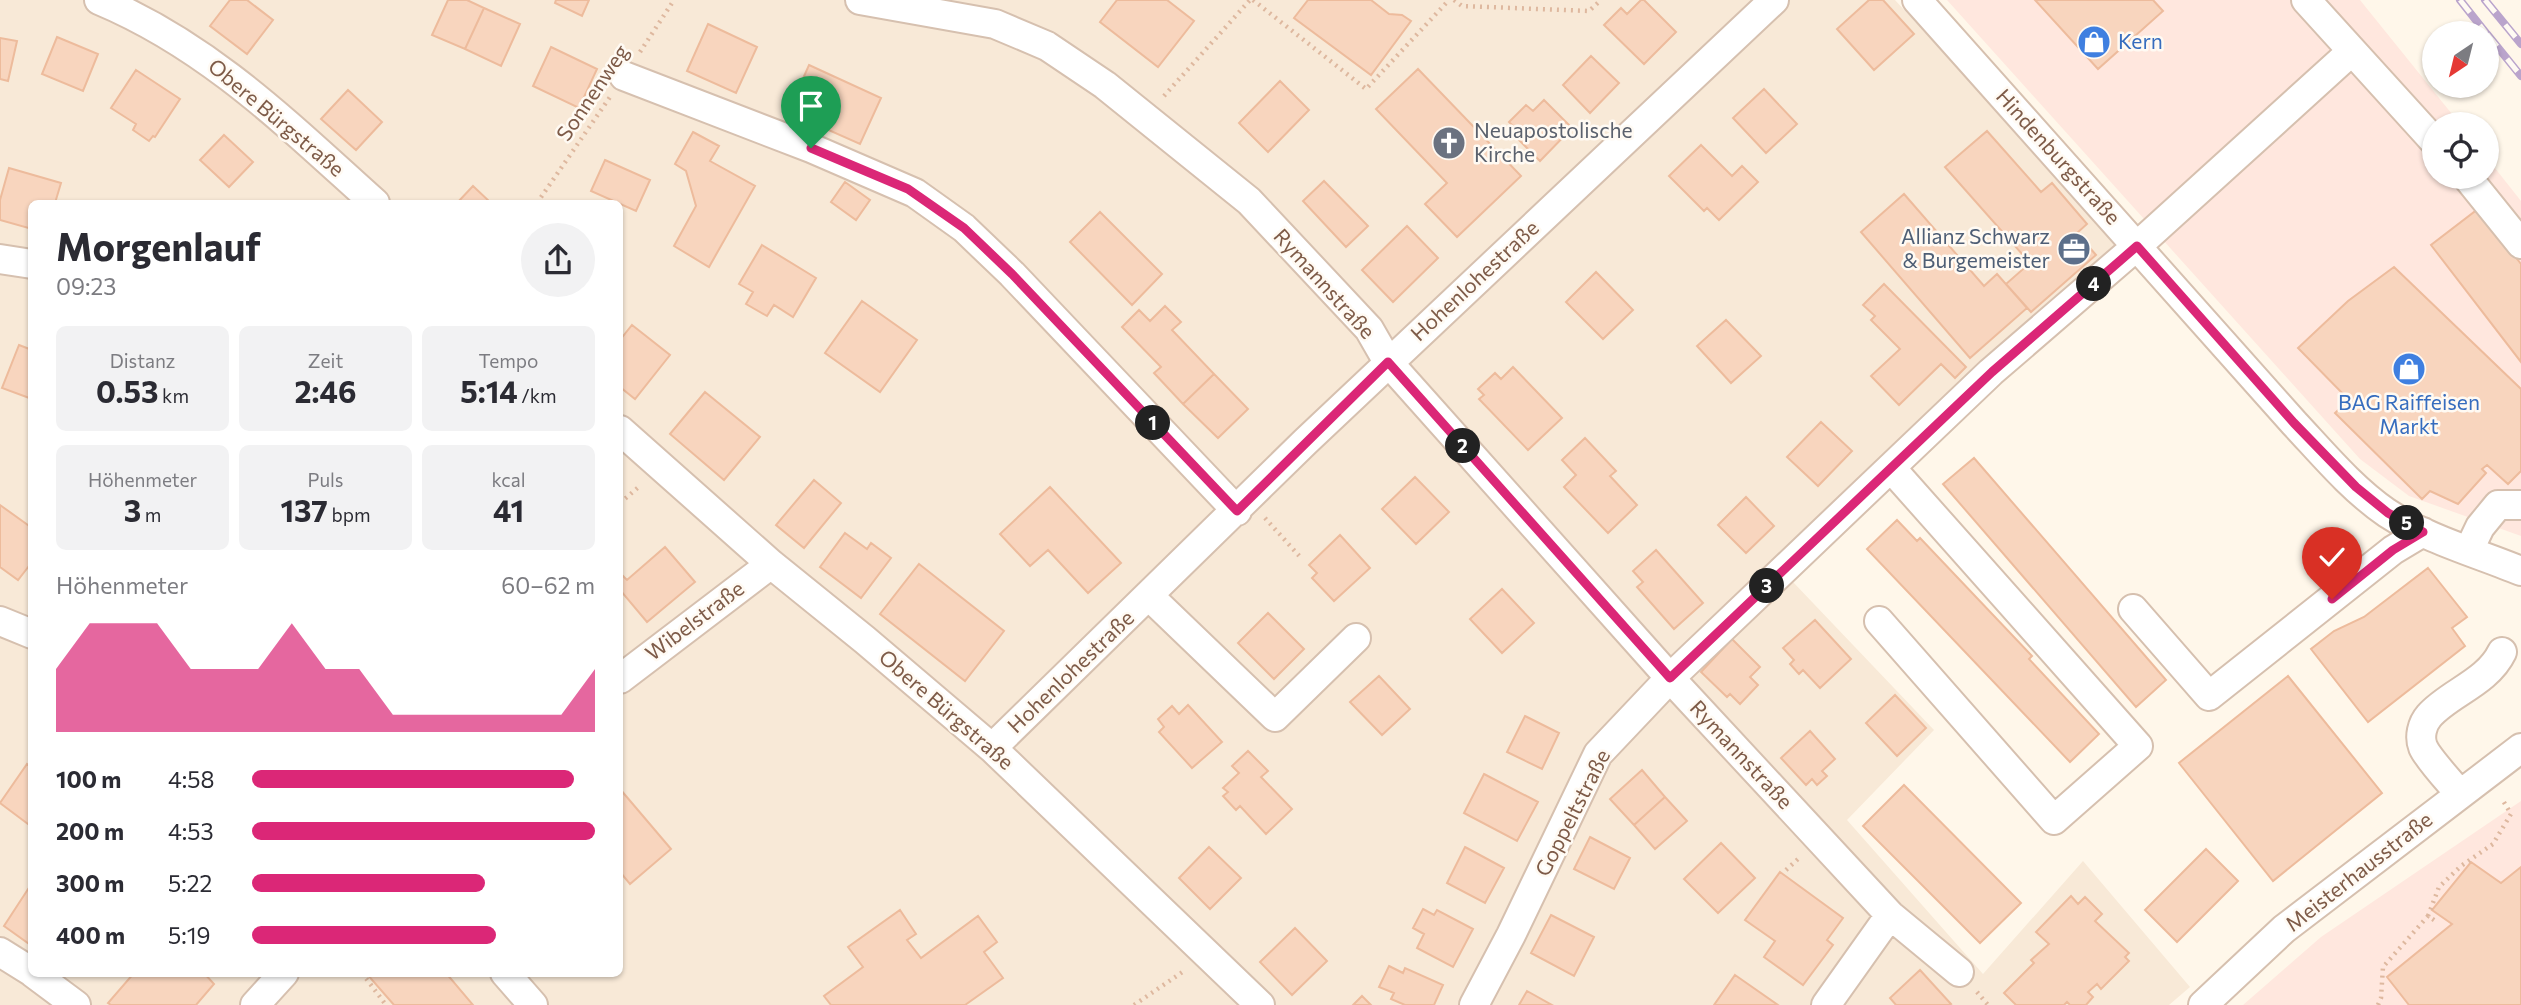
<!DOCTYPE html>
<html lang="de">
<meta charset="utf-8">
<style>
:root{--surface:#fff;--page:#f2f2f3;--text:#2b2b33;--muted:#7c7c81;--accent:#db2777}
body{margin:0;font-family:Commissioner,sans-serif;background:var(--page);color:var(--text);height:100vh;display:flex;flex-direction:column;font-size:26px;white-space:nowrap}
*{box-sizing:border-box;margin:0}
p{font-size:23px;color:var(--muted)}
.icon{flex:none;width:38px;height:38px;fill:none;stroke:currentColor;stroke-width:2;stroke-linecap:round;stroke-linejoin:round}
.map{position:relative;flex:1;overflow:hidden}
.details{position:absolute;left:28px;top:200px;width:595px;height:777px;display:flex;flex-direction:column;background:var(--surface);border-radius:10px;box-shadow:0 2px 5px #0004}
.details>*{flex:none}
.needle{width:46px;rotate:215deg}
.tools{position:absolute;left:2422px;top:21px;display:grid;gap:14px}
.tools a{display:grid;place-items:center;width:77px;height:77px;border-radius:50%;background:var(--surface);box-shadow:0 2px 5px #0004;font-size:35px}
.pin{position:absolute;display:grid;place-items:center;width:60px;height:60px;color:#fff;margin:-72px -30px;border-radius:50% 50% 50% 0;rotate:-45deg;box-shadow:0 0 7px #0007}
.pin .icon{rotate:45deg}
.km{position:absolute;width:35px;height:35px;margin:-18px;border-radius:50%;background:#222;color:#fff;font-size:19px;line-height:35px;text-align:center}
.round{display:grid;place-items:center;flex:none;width:74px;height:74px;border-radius:37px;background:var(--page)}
.head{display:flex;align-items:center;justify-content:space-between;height:119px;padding:0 28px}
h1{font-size:38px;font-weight:700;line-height:52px}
.figures{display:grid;grid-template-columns:repeat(3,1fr);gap:10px;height:119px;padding:7px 28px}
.figures div{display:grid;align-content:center;border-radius:10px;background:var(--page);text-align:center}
.figures b{font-size:30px;font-weight:700}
.figures small{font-size:19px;font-weight:400}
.figures p{font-size:19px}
.chart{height:196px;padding:14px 28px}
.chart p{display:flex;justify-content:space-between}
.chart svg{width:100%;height:126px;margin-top:7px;fill:var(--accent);opacity:.7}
ul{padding:0 28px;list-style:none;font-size:23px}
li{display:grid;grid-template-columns:112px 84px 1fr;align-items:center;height:52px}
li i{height:18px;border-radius:9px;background:var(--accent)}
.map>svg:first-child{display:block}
.residential{fill:#f8e9d7;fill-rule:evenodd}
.commercial{fill:#ffe7de}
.building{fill:#f8d5be;stroke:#edbb9c;stroke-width:2}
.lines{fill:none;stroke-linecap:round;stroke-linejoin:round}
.minor-casing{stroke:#d6c0af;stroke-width:32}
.path{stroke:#deb89f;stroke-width:4.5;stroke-dasharray:2 5;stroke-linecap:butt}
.minor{stroke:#fff;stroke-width:28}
.rail-casing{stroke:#baa4cc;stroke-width:8}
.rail{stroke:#fffaf3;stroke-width:5;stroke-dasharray:16;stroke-linecap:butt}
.route-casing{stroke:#fff;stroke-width:14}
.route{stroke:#db2777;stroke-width:9}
.labels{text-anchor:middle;stroke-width:5;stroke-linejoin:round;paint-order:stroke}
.shop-label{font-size:21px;fill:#366cbe;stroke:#fffaf3;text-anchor:start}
.street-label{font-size:21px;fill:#7e5b48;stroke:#fffaf3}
.worship-label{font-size:21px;fill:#5b616d;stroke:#fffaf3;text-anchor:start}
.service-label{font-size:21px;fill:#4e5e75;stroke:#fffaf3;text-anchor:end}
</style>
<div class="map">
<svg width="2521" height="1005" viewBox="0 0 2521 1005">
<rect width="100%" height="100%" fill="#fff7ea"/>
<path class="residential" d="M 0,0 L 1895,0 L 2122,248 L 1774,562 L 1934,730 L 1847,820 L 1983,974 L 2083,861 L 2190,987 L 2169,1005 L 0,1005 ZM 32,203 L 620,203 L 620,973 L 32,973 Z"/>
<path class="commercial" d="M 1947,0 L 2360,0 L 2460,124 L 2434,124 L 2434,177 L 2487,177 L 2487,158 L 2521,201 L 2521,536 L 2409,496 L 2360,459 Z
M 2521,801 L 2521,1005 L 2243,1005 L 2321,937 Z"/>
<path class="building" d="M 230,0 L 247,0 L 273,20 L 247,54 L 210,26 Z
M 448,0 L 467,0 L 484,8 L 465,49 L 432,35 Z
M 556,0 L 589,0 L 582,16 L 555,3 Z
M 1117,0 L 1167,0 L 1194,21 L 1158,67 L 1100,22 Z
M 1308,0 L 1371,0 L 1389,14 L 1402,15 L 1411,21 L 1371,75 L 1294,18 Z
M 1641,0 L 1644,0 L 1676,32 L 1644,64 L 1604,25 L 1621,8 L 1627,14 Z
M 1869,0 L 1883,0 L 1914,34 L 1874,70 L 1837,29 Z
M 2035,0 L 2153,0 L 2163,11 L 2098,69 Z
M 484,8 L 520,24 L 501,66 L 465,49 Z
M 708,24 L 757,47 L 736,93 L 687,71 Z
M 57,37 L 98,54 L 83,91 L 42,74 Z
M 0,38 L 17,41 L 8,81 L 0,79 Z
M 551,47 L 597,69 L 579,108 L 533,86 Z
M 1591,56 L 1619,83 L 1590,113 L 1563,85 Z
M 809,65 L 881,98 L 860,144 L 788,112 Z
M 1418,69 L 1521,176 L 1457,237 L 1425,204 L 1447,183 L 1376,109 Z
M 136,70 L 180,99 L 155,137 L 153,136 L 149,141 L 133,130 L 136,124 L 111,108 Z
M 1280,81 L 1309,110 L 1268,152 L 1239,123 Z
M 1764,89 L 1797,124 L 1766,153 L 1733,118 Z
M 348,90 L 382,122 L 356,150 L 321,119 Z
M 1544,100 L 1572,128 L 1540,161 L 1509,130 L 1513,126 L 1509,122 L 1526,105 L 1533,111 Z
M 1987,131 L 2041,192 L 2052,183 L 2087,224 L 2077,233 L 2096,255 L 2031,312 L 2006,284 L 2030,263 L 1945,167 Z
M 693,132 L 719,146 L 710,161 L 755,186 L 709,267 L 674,246 L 696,206 L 686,171 L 675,164 Z
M 224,135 L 253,162 L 229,187 L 200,160 Z
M 1701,145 L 1732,176 L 1742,166 L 1758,182 L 1719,220 L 1707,208 L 1704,211 L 1669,176 Z
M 605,160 L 650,180 L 636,211 L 591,191 Z
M 9,168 L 61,183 L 55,203 L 32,203 L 32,229 L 0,220 L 0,200 Z
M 1324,181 L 1368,226 L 1346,247 L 1303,201 Z
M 845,182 L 870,200 L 856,220 L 831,202 Z
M 473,186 L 491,203 L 457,203 Z
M 1904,194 L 1984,286 L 1997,274 L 2027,308 L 1970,358 L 1861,232 Z
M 2478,209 L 2521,264 L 2521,362 L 2431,245 Z
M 1100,212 L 1162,274 L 1132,305 L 1070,242 Z
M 1407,226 L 1438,258 L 1393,302 L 1362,270 Z
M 762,245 L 816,278 L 793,317 L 774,305 L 767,316 L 746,304 L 753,292 L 739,284 Z
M 2394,267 L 2521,389 L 2521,471 L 2508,484 L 2487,465 L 2482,469 L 2486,473 L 2458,504 L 2430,491 L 2422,499 L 2335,413 L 2349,400 L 2298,348 L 2348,301 Z
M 1596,272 L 1633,310 L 1603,339 L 1566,302 Z
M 1884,284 L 1966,367 L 1955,378 L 1941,364 L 1899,405 L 1871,376 L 1900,349 L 1871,320 L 1875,316 L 1863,305 Z
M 862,301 L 917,340 L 880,392 L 825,353 Z
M 1165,306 L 1181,322 L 1172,330 L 1214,374 L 1183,404 L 1154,373 L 1161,367 L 1122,327 L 1139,310 L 1150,321 Z
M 1726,320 L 1761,356 L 1731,383 L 1697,346 Z
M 632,325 L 670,355 L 635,399 L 620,387 L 620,340 Z
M 19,345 L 32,350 L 32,399 L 2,388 Z
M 1513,367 L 1562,418 L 1528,450 L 1479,399 L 1484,395 L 1478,389 L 1495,373 L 1501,379 Z
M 1214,374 L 1248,409 L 1218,438 L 1183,404 Z
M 705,392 L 760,437 L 724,480 L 670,434 Z
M 1821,422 L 1852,451 L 1818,486 L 1787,457 Z
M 1585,438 L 1616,471 L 1610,476 L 1637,505 L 1608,533 L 1564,487 L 1576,475 L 1562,460 Z
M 1974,458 L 2166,680 L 2136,707 L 1943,484 Z
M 1415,477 L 1449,512 L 1416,544 L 1382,509 Z
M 814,480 L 841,503 L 804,548 L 776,525 Z
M 1050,487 L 1121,563 L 1088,593 L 1048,550 L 1030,566 L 1000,534 Z
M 1746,497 L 1774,526 L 1746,553 L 1718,525 Z
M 0,505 L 32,528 L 32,562 L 18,580 L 0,567 Z
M 1897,520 L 1917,541 L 1920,538 L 2032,656 L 2029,659 L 2099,734 L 2070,762 L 1867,549 Z
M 845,533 L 867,549 L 871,543 L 891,558 L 861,598 L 820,567 Z
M 1340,535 L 1370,568 L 1334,601 L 1312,578 L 1317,573 L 1309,565 Z
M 665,547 L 695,582 L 647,622 L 620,590 L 620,575 L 621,574 L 627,580 Z
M 1656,550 L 1703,603 L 1674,629 L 1637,587 L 1643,582 L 1633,571 Z
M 919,564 L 1004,631 L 965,681 L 880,614 Z
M 2428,568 L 2467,617 L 2452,628 L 2465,646 L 2368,722 L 2311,649 L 2334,631 L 2364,617 Z
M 1502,589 L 1534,623 L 1502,653 L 1470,619 Z
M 1268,613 L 1304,649 L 1274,679 L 1238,643 Z
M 1815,620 L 1851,659 L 1820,688 L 1803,670 L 1799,674 L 1790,664 L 1794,660 L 1783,648 Z
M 1732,639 L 1760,667 L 1750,677 L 1758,685 L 1740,704 L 1730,694 L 1727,697 L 1701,672 Z
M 1379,676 L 1410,709 L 1382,735 L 1350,702 Z
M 2288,676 L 2382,793 L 2273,881 L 2179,763 Z
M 1895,695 L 1926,728 L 1897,756 L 1866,723 Z
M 1188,705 L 1222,742 L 1192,768 L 1159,732 L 1164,727 L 1158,719 L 1172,706 L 1179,714 Z
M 1525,716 L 1559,733 L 1542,769 L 1507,752 Z
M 1810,731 L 1835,759 L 1822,771 L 1827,776 L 1817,785 L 1812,779 L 1806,785 L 1781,758 Z
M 1248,751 L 1268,771 L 1261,777 L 1292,809 L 1266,834 L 1240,806 L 1236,810 L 1223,796 L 1228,792 L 1223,788 L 1239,773 L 1232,766 Z
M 27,764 L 32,768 L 32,827 L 0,803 Z
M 1642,770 L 1665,797 L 1634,825 L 1610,799 Z
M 1484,774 L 1538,802 L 1517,841 L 1464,813 Z
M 1904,785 L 2021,903 L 1980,943 L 1863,826 Z
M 620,789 L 671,849 L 630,884 L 620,872 Z
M 1665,797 L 1687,821 L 1655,849 L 1634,825 Z
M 1590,837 L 1630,858 L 1614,889 L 1574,869 Z
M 1721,843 L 1755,878 L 1718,913 L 1684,879 Z
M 1209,847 L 1241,878 L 1210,909 L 1179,878 Z
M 1465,847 L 1504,868 L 1485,903 L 1447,883 Z
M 2206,849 L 2238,881 L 2177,942 L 2145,910 Z
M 2471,862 L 2501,883 L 2521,867 L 2521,1005 L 2409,1005 L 2387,977 L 2452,924 L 2432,910 Z
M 1780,872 L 1843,918 L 1827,940 L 1833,945 L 1803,985 L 1764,957 L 1775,941 L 1745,920 Z
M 32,883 L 32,946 L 4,926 Z
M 2071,896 L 2078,904 L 2085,897 L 2102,914 L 2095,921 L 2129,953 L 2125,957 L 2129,961 L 2101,989 L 2097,984 L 2088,992 L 2093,997 L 2086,1005 L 2070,1005 L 2067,1002 L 2064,1005 L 2016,1005 L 2004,993 L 2034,963 L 2031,960 L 2049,944 L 2036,932 Z
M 1423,909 L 1434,915 L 1437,910 L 1473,929 L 1453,967 L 1417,948 L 1424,934 L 1413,928 Z
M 900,910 L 916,934 L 907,940 L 921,958 L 978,916 L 997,942 L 984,952 L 1003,978 L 965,1005 L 831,1005 L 824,996 L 863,967 L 848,947 Z
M 1551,915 L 1594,937 L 1574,976 L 1531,953 Z
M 1295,928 L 1327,961 L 1292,995 L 1260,962 Z
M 1389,966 L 1403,973 L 1405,968 L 1443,985 L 1434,1005 L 1405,1005 L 1391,999 L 1394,993 L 1379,987 Z
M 1920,970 L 1951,1004 L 1949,1005 L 1896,1005 L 1890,998 Z
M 134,973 L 204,973 L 214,984 L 196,1005 L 111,1005 L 108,1003 Z
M 366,973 L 446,973 L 473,1005 L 394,1005 Z
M 1735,975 L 1778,1005 L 1714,1005 Z
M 1527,991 L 1552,1005 L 1519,1005 Z
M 1362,996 L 1371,1005 L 1353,1005 Z"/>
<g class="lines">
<defs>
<path id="minor" d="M 99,0 C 209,46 288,125 375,203
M 860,0 L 995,24 L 1047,46 L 1105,85 L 1249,201 L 1369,329 L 1388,362 L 1670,678 L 1890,915 L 1959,972
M 1917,0 L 2294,423 C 2323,454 2352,489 2387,513 C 2427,539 2477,553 2521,571
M 2306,0 L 2434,141
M 624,76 L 811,148 L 915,193 L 964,228 L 1012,274 L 1237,511
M 2467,177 L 2521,244
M 0,259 L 32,264
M 620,430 L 771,564 L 865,640 L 992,748 L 1260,1005
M 2469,550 L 2480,527 L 2498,505 L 2521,505
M 1149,596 L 1275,717 L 1356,638
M 2133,609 L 2209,696 L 2393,550 L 2423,532
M 0,621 L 32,634
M 1879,621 L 2054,820 L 2138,746 L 1891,468
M 620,679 L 771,564
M 992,748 L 1305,442 L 1774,0
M 2460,794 C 2451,783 2428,759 2423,747 C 2419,737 2422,724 2429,716 C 2449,693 2487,683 2502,652
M 0,952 L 32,972
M 33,973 L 76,1005
M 505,973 L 533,1005
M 255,1005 L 284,973
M 1474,1005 L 1511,935 L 1598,754 L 1670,678 L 1991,372 L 2137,246 L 2352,51
M 1826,1005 L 1890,915
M 2203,1005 L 2284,929 L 2521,748"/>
</defs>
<use href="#minor" class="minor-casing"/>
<path class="path" d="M 1253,0 L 1366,89 L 1449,0
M 1454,0 L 1462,6 L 1589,11 L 1601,0
M 640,52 L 674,0
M 1164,96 L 1250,0
M 537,203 L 610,97
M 620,503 L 641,485
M 1265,518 L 1302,559
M 1786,870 L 1798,859
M 2428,916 L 2439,887 L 2461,866 L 2493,844 L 2511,814 L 2502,799
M 362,973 L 386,1005
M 1977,992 L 1988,1005
M 1134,1005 L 1184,971
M 2378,1005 L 2381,998 L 2383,967 L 2428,916 L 2437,922"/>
<use href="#minor" class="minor"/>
<defs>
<path id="rail" d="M 2460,0 L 2486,33
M 2485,0 L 2521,44
M 2487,34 L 2521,76"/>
</defs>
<use href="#rail" class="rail-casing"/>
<use href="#rail" class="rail"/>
</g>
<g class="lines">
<defs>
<path id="route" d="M 811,148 L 908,189 L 964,228 L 1012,274 L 1237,511 L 1388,362 L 1670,678 L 1992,372 L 2137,246 L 2294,423 L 2356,487 L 2388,513 L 2423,532 L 2393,550 L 2332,599"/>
</defs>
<use href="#route" class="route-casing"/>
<use href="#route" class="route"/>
</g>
<defs>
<symbol id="shop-disc" viewBox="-11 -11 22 22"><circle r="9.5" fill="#3f7fe0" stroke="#fffaf3"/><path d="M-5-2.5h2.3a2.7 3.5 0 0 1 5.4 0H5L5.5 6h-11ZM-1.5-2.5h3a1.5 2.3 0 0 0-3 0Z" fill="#fff"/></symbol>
<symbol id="church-disc" viewBox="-11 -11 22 22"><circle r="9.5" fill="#6b7280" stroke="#fffaf3"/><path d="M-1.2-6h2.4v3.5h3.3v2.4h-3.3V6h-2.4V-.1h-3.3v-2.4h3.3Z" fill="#fff"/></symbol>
<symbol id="office-disc" viewBox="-11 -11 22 22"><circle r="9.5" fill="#5c6f8a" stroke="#fffaf3"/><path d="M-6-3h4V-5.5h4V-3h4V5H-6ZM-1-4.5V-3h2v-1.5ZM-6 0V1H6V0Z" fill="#fff"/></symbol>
</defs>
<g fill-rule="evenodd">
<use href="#shop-disc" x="2075" y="23" width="38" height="38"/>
<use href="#church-disc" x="1430" y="124" width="38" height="38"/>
<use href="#office-disc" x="2055" y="230" width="38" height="38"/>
<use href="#shop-disc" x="2390" y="350" width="38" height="38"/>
</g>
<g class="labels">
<g class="shop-label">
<text x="2118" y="49">Kern</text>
<text x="2409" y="410" text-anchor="middle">BAG Raiffeisen<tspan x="2409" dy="24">Markt</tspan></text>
</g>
<g class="street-label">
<text transform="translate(593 93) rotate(-56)" y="7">Sonnenweg</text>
<text transform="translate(276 118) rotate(40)" y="7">Obere Bürgstraße</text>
<text transform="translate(2058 157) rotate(48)" y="7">Hindenburgstraße</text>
<text transform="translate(1475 281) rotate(-43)" y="7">Hohenlohestraße</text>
<text transform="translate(1324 284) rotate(48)" y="7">Rymannstraße</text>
<text transform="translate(695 621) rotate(-37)" y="7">Wibelstraße</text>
<text transform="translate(1071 672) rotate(-44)" y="7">Hohenlohestraße</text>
<text transform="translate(946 710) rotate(41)" y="7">Obere Bürgstraße</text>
<text transform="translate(1741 755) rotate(47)" y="7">Rymannstraße</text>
<text transform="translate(1573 813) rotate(-63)" y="7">Goppeltstraße</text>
<text transform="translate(2359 872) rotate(-38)" y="7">Meisterhausstraße</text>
</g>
<g class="worship-label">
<text x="1474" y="138">Neuapostolische<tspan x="1474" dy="24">Kirche</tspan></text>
</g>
<g class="service-label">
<text x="2050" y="244">Allianz Schwarz<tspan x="2050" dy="24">&amp; Burgemeister</tspan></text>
</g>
</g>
</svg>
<div class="tools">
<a><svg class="needle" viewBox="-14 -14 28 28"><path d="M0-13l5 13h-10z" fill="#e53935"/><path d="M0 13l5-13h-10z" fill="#7c7c81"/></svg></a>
<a><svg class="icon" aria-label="locate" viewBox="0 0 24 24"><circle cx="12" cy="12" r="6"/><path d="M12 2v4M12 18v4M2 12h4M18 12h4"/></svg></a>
</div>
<div class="pin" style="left:811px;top:148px;background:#1e9e55"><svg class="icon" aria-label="arrive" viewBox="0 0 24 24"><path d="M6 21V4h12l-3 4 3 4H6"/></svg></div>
<div class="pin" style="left:2332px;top:599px;background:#d93025"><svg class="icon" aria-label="check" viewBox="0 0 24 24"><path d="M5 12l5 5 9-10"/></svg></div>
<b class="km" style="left:1153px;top:423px">1</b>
<b class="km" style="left:1463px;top:446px">2</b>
<b class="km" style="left:1767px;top:586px">3</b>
<b class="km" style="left:2094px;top:284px">4</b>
<b class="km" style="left:2407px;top:523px">5</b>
<section class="details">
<div class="head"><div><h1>Morgenlauf</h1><p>09:23</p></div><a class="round"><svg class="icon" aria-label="share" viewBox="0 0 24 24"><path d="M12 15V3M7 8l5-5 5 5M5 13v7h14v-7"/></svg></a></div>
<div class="figures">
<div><p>Distanz</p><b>0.53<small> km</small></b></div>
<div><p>Zeit</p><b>2:46</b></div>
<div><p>Tempo</p><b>5:14<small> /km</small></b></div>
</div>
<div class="figures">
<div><p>Höhenmeter</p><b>3<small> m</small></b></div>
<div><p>Puls</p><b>137<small> bpm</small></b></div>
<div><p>kcal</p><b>41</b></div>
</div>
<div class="chart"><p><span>Höhenmeter</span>60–62 m</p>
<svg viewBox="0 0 160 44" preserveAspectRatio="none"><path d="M0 44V22L10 6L20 6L30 6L40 22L50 22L60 22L70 6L80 22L90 22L100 38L110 38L120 38L130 38L140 38L150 38L160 22V44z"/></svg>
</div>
<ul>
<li><b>100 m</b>4:58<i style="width:94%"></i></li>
<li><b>200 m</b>4:53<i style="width:100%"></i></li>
<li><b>300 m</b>5:22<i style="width:68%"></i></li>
<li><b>400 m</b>5:19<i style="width:71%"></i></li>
</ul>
</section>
</div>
